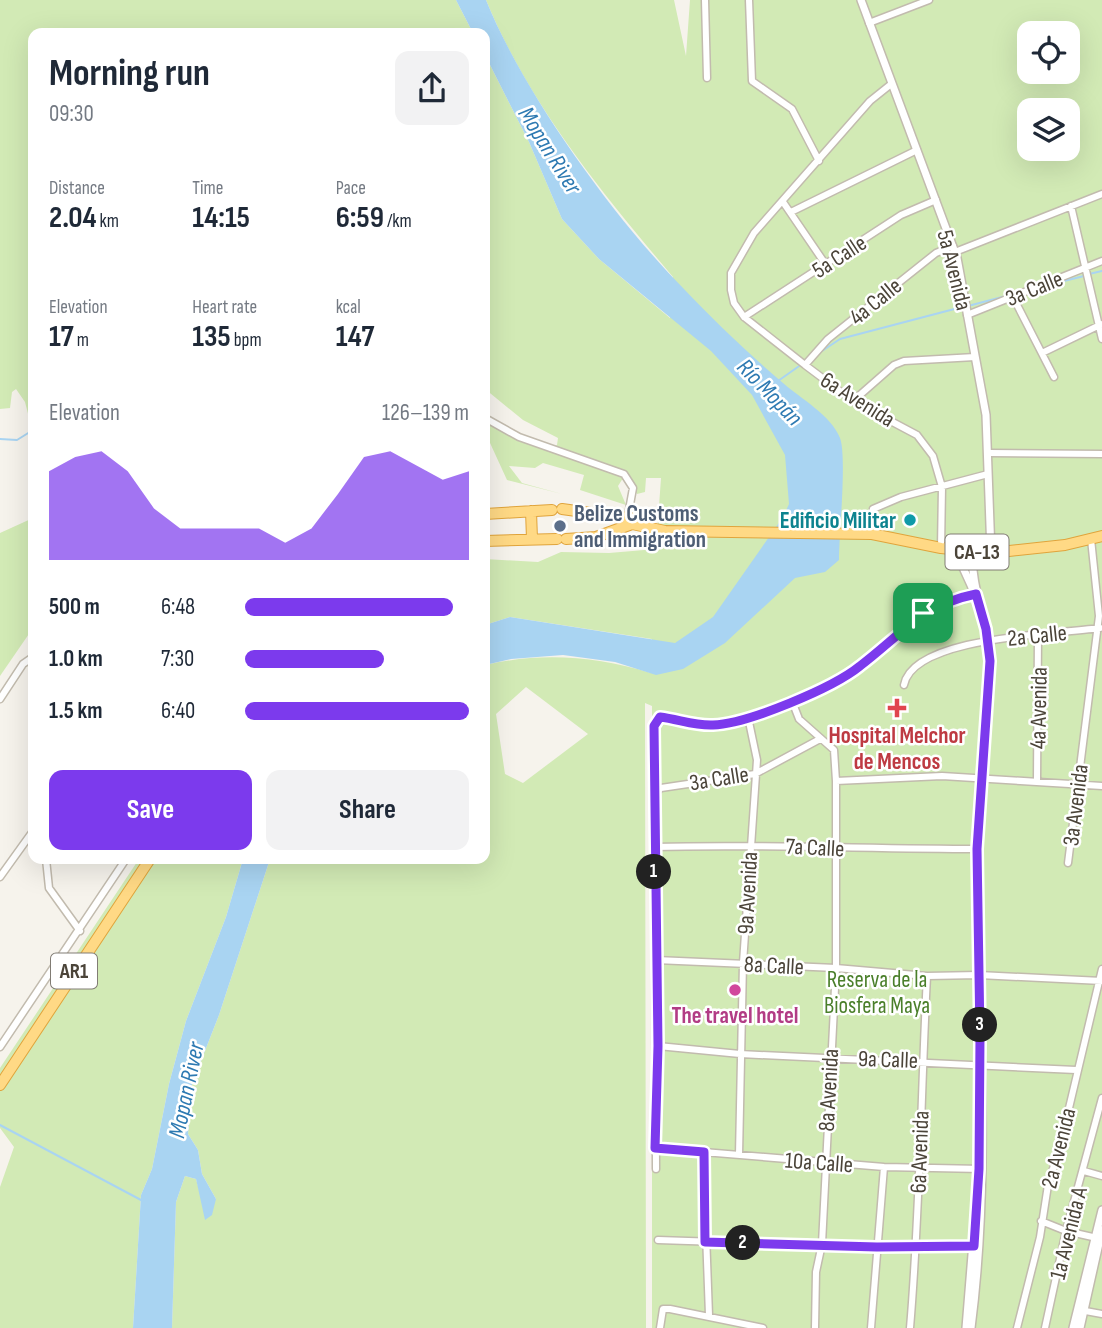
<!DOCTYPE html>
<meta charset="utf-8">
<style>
:root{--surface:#fff;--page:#f2f2f3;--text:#1f2937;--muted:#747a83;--accent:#7c3aed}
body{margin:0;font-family:"Sofia Sans Condensed",sans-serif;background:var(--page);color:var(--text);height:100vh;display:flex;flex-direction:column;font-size:26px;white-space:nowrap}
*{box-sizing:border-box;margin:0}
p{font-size:23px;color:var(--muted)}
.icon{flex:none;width:38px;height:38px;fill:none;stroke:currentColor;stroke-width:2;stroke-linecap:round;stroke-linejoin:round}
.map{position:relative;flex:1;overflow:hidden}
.side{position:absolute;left:28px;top:28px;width:462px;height:836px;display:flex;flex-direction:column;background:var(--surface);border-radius:14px;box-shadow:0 7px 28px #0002}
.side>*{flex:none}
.tools{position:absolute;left:1017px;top:21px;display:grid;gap:14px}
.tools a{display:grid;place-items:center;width:63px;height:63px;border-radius:14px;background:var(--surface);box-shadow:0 7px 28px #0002;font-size:35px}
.pin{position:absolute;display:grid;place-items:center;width:60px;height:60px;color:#fff;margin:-30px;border-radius:14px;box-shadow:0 4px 10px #0006}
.km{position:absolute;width:35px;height:35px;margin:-18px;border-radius:50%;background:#222;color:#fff;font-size:19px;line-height:35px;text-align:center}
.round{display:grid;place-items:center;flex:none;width:74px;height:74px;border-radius:14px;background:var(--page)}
.summary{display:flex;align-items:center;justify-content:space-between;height:119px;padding:0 21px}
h1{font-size:38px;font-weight:700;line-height:52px}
.stats{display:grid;grid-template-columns:repeat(3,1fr);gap:10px;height:119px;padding:7px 21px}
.stats div{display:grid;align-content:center}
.stats b{font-size:30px;font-weight:700}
.stats small{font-size:19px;font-weight:400}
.stats p{font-size:19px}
.chart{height:196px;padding:14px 21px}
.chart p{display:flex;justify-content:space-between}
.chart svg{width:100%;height:126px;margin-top:7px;fill:var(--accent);opacity:.7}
.cta{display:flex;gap:14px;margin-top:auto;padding:14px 21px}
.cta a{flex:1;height:80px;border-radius:14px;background:var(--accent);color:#fff;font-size:28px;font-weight:700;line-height:80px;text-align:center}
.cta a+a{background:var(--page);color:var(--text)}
ul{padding:0 21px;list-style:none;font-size:23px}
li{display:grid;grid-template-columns:112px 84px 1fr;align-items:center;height:52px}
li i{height:18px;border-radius:9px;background:var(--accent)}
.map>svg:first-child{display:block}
.green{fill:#d2eab5;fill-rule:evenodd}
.water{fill:#a9d4f2}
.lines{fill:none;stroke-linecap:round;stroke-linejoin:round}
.stream{stroke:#a9d4f2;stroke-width:2}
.minor-casing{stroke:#c2bbae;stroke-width:9}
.tertiary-casing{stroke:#c2bbae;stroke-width:10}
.trunk-casing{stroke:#e0a43c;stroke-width:12}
.minor{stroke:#fff;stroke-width:6}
.tertiary{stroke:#fff;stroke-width:7}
.trunk{stroke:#ffd985;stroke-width:10}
.route-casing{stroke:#fff;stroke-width:14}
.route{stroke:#7c3aed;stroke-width:9}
.culture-dot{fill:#0f9aa8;stroke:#fff;stroke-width:2.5}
.service-dot{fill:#5c6f8a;stroke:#fff;stroke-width:2.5}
.health-dot{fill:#e0444e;stroke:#fff;stroke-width:2.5}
.hotel-dot{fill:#d1479c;stroke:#fff;stroke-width:2.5}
.labels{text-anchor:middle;stroke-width:5;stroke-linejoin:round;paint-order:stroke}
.shield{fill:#fff;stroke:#817c74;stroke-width:2}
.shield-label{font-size:21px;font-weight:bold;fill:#4b4439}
.street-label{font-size:23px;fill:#4b4439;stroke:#fff}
.service-label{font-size:23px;font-weight:bold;fill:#4e5e75;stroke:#fff;text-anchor:start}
.culture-label{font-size:23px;font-weight:bold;fill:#0d838f;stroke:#fff;text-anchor:end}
.health-label{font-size:23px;font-weight:bold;fill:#be3a42;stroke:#fff}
.park-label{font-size:23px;fill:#4a7f2a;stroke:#fff}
.hotel-label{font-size:23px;font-weight:bold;fill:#b23c85;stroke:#fff}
.water-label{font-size:24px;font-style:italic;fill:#2e7ab2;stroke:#fff}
</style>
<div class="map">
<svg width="1102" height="1328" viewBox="0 0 1102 1328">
<rect width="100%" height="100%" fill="#f6f3ec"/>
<path class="green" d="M 0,0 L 456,0 L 473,33 L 33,33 L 33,352 C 28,361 33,417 33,433 L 25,402 L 16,389 L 12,392 L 10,408 L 0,409 Z
M 486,0 L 674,0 L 686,56 L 690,0 L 1102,0 L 1102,1328 L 652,1328 L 652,706 L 645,703 L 646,1328 L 172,1328 L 176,1202 L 185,1176 L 196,1179 L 204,1207 L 216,1199 L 202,1174 L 198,1150 L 188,1134 L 192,1084 L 219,1015 L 270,859 L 485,859 L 485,665 C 542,652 595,656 651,673 L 652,639 L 510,617 L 485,625 L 485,559 L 538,562 L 561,552 L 609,553 L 656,549 L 661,478 L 646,478 L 645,492 L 637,494 L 625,475 L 618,486 L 626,505 L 580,490 L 584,475 L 543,463 L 535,468 L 509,466 L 522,483 L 562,494 L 507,480 L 485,432 L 485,421 L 521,442 L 552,449 L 557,445 L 558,438 L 523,420 L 485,389 L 485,55 L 529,142 L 562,219 L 599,259 L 670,318 L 673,277 C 602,193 528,103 486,0 ZM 1029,33 L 1068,33 L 1068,72 L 1029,72 ZM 1029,110 L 1068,110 L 1068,149 L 1029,149 ZM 526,687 L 588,734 L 523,783 L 505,774 L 496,714 Z
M 33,518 L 33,628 L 0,676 L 0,533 Z
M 139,859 L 243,859 L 226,917 L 186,1021 L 169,1084 L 152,1169 L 141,1195 L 133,1328 L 0,1328 L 0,1187 L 14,1147 L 0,1128 L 0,1068 Z"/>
<path class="water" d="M 456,0 L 486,0 C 523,92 613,217 683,288 C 714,321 749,354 783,383 C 801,399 831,415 840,438 C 847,457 839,534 839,560 L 825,572 L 795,578 L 725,643 L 683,669 L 656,675 L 615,662 L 563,655 L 511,659 L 485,665 L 485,625 L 510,617 L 675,643 L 713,617 L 783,517 L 789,504 L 785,455 L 752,395 L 711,351 L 599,259 L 562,219 L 529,142 L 485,55 L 485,33 L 473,33 Z
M 243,859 L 270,859 L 219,1015 L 192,1084 L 188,1134 L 198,1150 L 202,1174 L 216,1199 L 212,1215 L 205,1220 L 196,1179 L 185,1176 L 176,1202 L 172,1328 L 133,1328 L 141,1195 L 152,1169 L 169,1084 L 186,1021 L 226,917 Z"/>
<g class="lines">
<path class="stream" d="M 1089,274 L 1102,271
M 1052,284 L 1084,276
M 968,306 L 1006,296
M 822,351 L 840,339 L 962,307
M 778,381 L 802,364
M 0,439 L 17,440 L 33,430
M 0,1125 L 141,1200"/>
<defs>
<path id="minor" d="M 705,0 L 707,78
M 749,0 L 752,81 L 792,109 L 819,161
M 869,23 L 929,0
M 890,85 L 870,101 L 754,233 L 731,273 L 731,290 L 734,303 L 744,317 L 805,365 L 853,401 L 917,435 L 933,456 L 942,487 L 941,548
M 783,202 L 826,265
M 1071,206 L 1102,339
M 791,212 L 917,150
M 955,252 L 1102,194
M 1013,297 L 1054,377
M 967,315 L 1102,261
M 744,317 L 901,215 L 936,200
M 1042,353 L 1102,324
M 805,365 L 828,339 L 936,253 L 953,246
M 853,401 L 894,365 L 904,361 L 975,357
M 485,418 L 519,437 L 624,474 L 633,488 L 627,521
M 989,453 L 1102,454
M 873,509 L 901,497 L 988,474
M 904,685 C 913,636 1059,634 1100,628
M 0,699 L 23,664 L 33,657
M 792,701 L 799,719 L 834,750 L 836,781 L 836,968 L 822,1244 L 816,1272 L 815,1328
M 836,781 L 942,776 L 1102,786
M 1037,781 L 1038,635
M 654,794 L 661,788 L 755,774 L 820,739
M 654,847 C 762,844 869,849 977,849
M 46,859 L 49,888 L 80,931
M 1068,863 L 1099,616 L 1091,539
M 0,877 L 33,831
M 656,960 L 836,968 L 927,976 L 979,975 L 1102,981
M 658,1046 L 740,1054 L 1076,1070
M 0,1047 L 126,859
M 655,1148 L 884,1167 L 982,1169
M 703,1152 L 709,1315
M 739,1155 L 743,963 L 757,760 L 748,717
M 656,1169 L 654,725 L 660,717 C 678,719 695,726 713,725 C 748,723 833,688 860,666 C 902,634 922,606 976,594
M 1084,1171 L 1102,1176
M 1041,1221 L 1066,1231 L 1097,1238
M 658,1240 L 877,1247 L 978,1246
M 1080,1310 L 1102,1314
M 660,1328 L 663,1309 L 670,1309 L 763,1328
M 871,1328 L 884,1167
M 910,1328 C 920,1211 921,1093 927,976
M 1017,1328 L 1040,1237 L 1048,1185 L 1060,1146 L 1102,969
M 1045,1328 L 1066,1231 L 1102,1098"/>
<path id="tertiary" d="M 861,0 L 957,258 L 986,415 L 991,553
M 955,550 L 975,594
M 966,1328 L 979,1169 L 978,1047
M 971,1328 C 992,1166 977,1013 977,852 C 977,788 991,725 990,661 C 989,624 971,590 972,552
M 1073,1328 L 1102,1210
M 1080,1328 L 1102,1230"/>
<path id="trunk" d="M 562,509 L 642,520
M 531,511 L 532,539
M 485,514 L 552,510
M 566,539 L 596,537 L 632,524 L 665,531 L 872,534 L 941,548 L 991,553 L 1065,545 L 1102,536
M 485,541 L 557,539
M 0,1085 L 150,859"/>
</defs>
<use href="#minor" class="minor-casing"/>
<use href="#tertiary" class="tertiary-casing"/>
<use href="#trunk" class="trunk-casing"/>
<use href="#minor" class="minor"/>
<use href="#tertiary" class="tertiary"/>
<use href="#trunk" class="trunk"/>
</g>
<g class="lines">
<defs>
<path id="route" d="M 976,594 L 986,629 L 990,661 L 977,849 L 980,1036 L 979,1169 L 974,1246 L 877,1247 L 705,1242 L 704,1152 L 655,1148 L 658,1046 L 654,726 L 660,717 C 678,719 695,726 713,725 C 747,724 833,688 860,666 C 902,634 922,605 976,594 Z"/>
</defs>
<use href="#route" class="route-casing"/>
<use href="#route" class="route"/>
</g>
<circle class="culture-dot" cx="910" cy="520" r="7"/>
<circle class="service-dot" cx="560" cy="526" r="7"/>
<path class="health-dot" d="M893.5 697.5h7v7h7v7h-7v7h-7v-7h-7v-7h7z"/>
<circle class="hotel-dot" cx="735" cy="990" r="7"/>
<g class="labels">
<g class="shield">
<rect x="945.5" y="534.5" width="63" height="35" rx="5"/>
<rect x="51" y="953.5" width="46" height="35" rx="5"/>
</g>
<g class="shield-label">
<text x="977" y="559">CA-13</text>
<text x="74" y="978">AR1</text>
</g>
<g class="street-label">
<text transform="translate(839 256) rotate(-33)" y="8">5a Calle</text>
<text transform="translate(955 270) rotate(76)" y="8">5a Avenida</text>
<text transform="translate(1034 288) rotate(-22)" y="8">3a Calle</text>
<text transform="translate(875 301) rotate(-39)" y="8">4a Calle</text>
<text transform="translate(858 399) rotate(32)" y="8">6a Avenida</text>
<text transform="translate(1037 635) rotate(-6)" y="8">2a Calle</text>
<text transform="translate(1038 708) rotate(-89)" y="8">4a Avenida</text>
<text transform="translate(719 778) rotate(-9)" y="8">3a Calle</text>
<text transform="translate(1075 805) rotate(-83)" y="8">3a Avenida</text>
<text transform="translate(815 847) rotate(3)" y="8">7a Calle</text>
<text transform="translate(747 893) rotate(-87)" y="8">9a Avenida</text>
<text transform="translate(774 965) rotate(3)" y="8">8a Calle</text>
<text transform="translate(888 1059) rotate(2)" y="8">9a Calle</text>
<text transform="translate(828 1090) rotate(-87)" y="8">8a Avenida</text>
<text transform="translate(1058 1148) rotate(-76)" y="8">2a Avenida</text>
<text transform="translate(919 1152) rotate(-88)" y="8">6a Avenida</text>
<text transform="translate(819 1162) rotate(4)" y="8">10a Calle</text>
<text transform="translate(1068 1233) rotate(-76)" y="8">1a Avenida A</text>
</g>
<g class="service-label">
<text x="574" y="521">Belize Customs<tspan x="574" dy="26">and Immigration</tspan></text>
</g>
<g class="culture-label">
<text x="896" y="528">Edificio Militar</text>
</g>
<g class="health-label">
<text x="897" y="743">Hospital Melchor<tspan x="897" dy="26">de Mencos</tspan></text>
</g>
<g class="park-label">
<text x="877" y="987">Reserva de la<tspan x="877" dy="26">Biosfera Maya</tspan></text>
</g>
<g class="hotel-label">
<text x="735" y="1023">The travel hotel</text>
</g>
<g class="water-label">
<text transform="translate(550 150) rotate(58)" y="8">Mopan River</text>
<text transform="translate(770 392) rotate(46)" y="8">Río Mopán</text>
<text transform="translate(186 1090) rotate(-78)" y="8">Mopan River</text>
</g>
</g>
</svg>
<div class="tools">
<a><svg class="icon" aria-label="locate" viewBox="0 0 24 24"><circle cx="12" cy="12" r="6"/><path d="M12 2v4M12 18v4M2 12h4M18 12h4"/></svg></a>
<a><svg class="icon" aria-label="layers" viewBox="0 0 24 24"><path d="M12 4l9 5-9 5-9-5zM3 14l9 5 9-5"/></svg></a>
</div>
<div class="pin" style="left:923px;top:613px;background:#1e9e55"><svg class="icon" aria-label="arrive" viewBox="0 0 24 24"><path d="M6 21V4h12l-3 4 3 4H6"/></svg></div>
<b class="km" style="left:654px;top:872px">1</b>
<b class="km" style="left:743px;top:1243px">2</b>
<b class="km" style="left:980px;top:1025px">3</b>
<section class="side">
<div class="summary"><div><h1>Morning run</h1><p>09:30</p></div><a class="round"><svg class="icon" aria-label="share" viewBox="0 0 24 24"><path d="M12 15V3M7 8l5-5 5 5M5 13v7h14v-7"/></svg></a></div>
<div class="stats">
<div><p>Distance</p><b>2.04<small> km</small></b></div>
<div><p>Time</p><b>14:15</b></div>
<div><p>Pace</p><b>6:59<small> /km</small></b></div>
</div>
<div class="stats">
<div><p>Elevation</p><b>17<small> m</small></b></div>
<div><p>Heart rate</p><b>135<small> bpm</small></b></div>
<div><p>kcal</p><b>147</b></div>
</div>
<div class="chart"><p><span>Elevation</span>126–139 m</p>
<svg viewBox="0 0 160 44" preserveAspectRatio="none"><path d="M0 44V13L10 8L20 6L30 13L40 26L50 33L60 33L70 33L80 33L90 38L100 33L110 21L120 8L130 6L140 11L150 16L160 13V44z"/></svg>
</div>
<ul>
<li><b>500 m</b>6:48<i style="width:93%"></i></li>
<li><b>1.0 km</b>7:30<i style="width:62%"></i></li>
<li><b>1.5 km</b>6:40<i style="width:100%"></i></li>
</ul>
<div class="cta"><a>Save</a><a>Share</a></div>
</section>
</div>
